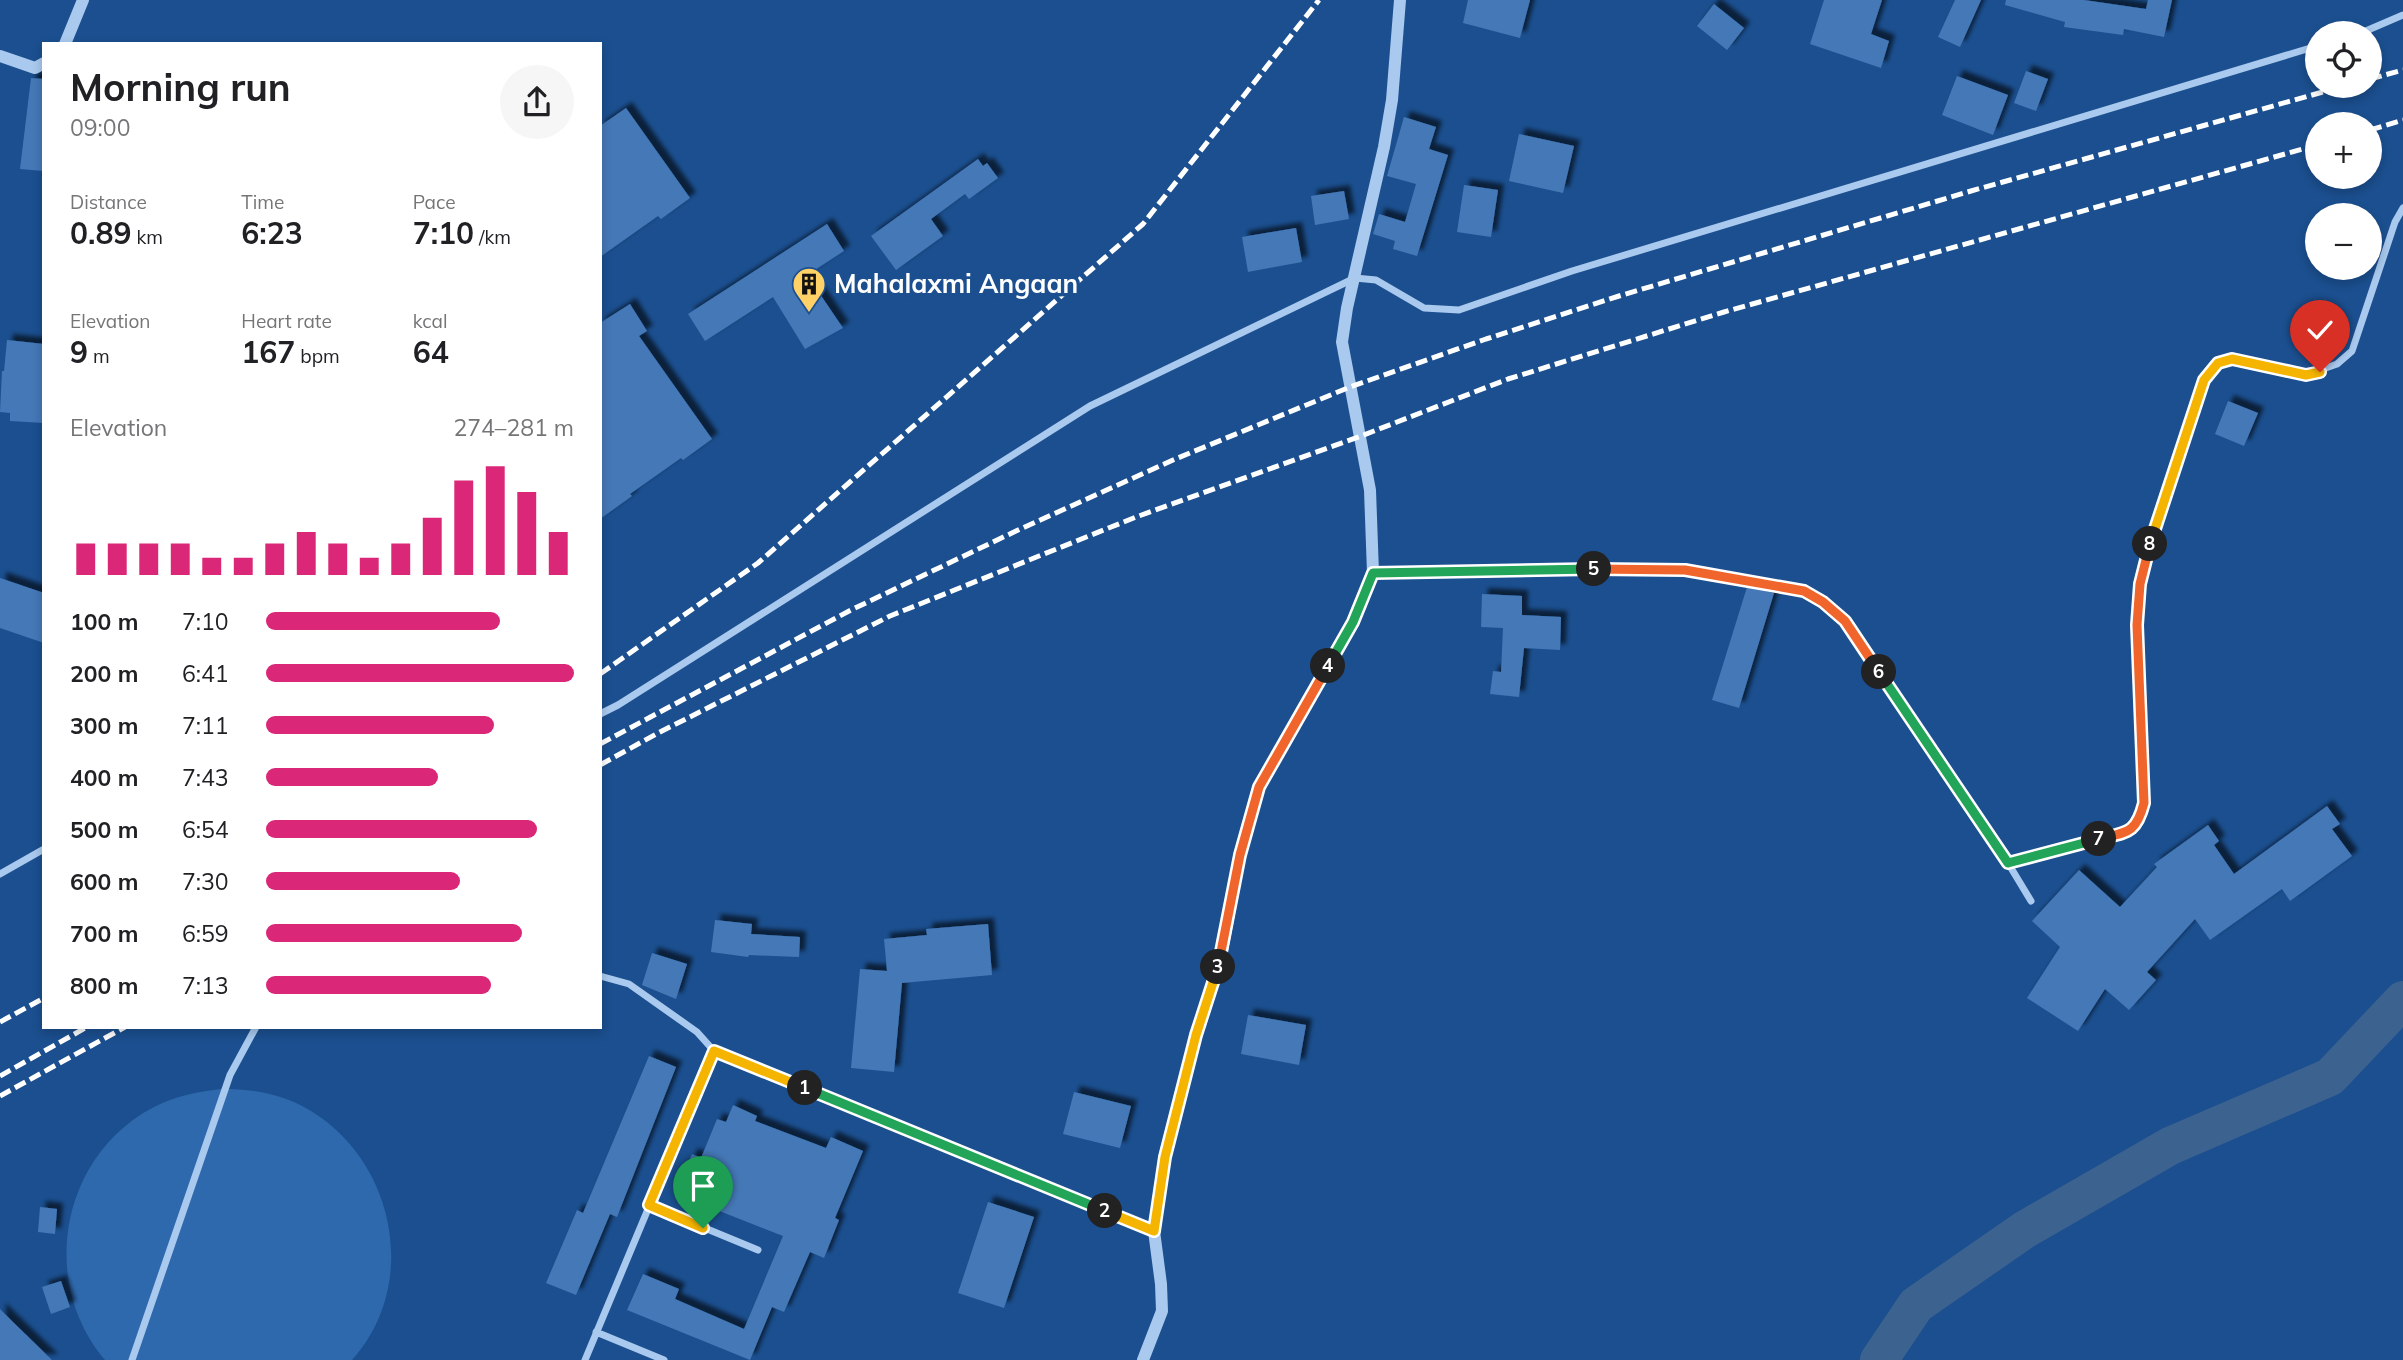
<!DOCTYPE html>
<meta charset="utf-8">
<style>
:root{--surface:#fff;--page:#f6f6f6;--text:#202124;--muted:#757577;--accent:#db2777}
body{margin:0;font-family:Mulish,sans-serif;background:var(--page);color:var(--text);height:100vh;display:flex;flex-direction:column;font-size:26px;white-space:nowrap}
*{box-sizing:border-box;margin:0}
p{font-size:23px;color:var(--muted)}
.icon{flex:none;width:38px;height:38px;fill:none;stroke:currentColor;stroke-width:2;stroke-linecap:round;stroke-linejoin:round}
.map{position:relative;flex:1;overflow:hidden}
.sheet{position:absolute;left:42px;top:42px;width:560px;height:987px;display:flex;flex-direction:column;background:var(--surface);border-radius:0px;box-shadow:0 4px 10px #0003}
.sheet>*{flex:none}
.tools{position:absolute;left:2305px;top:21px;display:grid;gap:14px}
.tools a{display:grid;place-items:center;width:77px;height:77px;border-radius:50%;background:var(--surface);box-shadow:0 4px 10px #0003;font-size:35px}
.pin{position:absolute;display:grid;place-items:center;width:60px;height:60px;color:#fff;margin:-72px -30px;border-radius:50% 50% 50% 0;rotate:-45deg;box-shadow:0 0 7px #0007}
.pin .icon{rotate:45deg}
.km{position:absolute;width:35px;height:35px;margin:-18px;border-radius:50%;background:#222;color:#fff;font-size:19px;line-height:35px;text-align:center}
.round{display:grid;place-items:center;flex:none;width:74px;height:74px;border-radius:37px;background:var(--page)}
.headline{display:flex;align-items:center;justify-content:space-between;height:119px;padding:0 28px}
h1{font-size:38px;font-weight:700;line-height:52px}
.stats{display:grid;grid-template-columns:repeat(3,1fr);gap:10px;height:119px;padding:7px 28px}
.stats div{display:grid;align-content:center}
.stats b{font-size:30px;font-weight:700}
.stats small{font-size:19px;font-weight:400}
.stats p{font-size:19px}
.chart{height:196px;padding:14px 28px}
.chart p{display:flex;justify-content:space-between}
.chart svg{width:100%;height:126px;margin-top:7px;stroke:var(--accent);stroke-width:6}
ul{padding:0 28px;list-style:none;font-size:23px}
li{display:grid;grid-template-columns:112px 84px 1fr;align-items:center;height:52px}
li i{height:18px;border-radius:9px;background:var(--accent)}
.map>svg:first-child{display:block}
.green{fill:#2e69ad}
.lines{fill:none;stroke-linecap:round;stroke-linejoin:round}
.river{stroke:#3c6290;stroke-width:38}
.building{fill:#4478b7;filter:url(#shadow)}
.minor{stroke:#a9c9ee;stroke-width:7}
.tertiary{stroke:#a9c9ee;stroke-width:12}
.rail{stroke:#fff;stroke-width:5;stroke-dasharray:12 5;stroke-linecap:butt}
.split-1-casing{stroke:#fff;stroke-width:14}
.split-2-casing{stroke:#fff;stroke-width:14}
.split-3-casing{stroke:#fff;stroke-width:14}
.split-4-casing{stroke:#fff;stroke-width:14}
.split-5-casing{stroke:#fff;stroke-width:14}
.split-6-casing{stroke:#fff;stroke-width:14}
.split-7-casing{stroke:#fff;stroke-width:14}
.split-8-casing{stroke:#fff;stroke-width:14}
.split-9-casing{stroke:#fff;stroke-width:14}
.split-1{stroke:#f5b400;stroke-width:9}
.split-2{stroke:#22a559;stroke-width:9}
.split-3{stroke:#f5b400;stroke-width:9}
.split-4{stroke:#f0652b;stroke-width:9}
.split-5{stroke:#22a559;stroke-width:9}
.split-6{stroke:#f0652b;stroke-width:9}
.split-7{stroke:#22a559;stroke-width:9}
.split-8{stroke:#f0652b;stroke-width:9}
.split-9{stroke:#f5b400;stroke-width:9}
.labels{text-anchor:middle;stroke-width:7;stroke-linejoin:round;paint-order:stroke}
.poi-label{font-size:26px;font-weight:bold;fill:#fff;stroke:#1b4f8f;text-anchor:start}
</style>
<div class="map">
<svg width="2403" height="1360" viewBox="0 0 2403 1360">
<defs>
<filter id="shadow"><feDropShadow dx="6" dy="-6" stdDeviation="2" flood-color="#0009"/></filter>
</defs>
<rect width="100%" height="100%" fill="#1b4f8f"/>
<path class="green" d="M 221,1089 C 244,1089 267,1091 289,1100 C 390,1141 426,1278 352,1360 L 105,1360 C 38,1281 61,1155 154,1107 C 175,1096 197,1092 221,1089 Z"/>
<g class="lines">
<path class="river" d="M 1879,1360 L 1916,1305 L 2024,1230 L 2170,1146 L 2330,1077 L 2403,1000"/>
</g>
<path class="building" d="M 1468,0 L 1530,0 L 1520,38 L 1463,23 Z
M 1824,0 L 1882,0 L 1871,34 L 1889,41 L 1881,68 L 1810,44 Z
M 1955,0 L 1981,0 L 1960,47 L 1938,37 Z
M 2006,0 L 2084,0 L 2146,9 L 2148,0 L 2172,0 L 2164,37 L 2124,29 L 2123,35 L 2064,27 L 2065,22 L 2005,5 Z
M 1714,4 L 1744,28 L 1727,50 L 1697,26 Z
M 2026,71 L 2048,79 L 2036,111 L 2014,103 Z
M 1957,76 L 2008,95 L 1993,135 L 1942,115 Z
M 31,78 L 44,79 L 44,171 L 20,169 Z
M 626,108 L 690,198 L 661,219 L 658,216 L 600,257 L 600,126 Z
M 1404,117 L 1436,127 L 1429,149 L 1448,155 L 1417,256 L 1393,249 L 1395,241 L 1373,234 L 1379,214 L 1405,222 L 1416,184 L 1387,176 Z
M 1519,134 L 1574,146 L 1563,193 L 1509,181 Z
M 978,159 L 983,166 L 987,163 L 998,178 L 969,199 L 965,194 L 931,219 L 943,236 L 896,270 L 871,236 Z
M 1464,185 L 1498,190 L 1491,237 L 1457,232 Z
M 1344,191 L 1349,219 L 1315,225 L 1311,196 Z
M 827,224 L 844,251 L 807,275 L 843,328 L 805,349 L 773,297 L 705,341 L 688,314 Z
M 1296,228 L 1302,262 L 1248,272 L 1242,237 Z
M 630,304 L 647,331 L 639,336 L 712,439 L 683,460 L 681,458 L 630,494 L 632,496 L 600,519 L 600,323 Z
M 7,340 L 44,344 L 44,423 L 10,421 L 10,413 L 0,412 L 2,371 L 4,371 Z
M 2228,401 L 2258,413 L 2244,446 L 2215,434 Z
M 0,578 L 44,593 L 44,643 L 0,628 Z
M 1747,587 L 1774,593 L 1739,708 L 1712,700 Z
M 1482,594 L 1522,596 L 1522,615 L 1561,617 L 1560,650 L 1524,648 L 1519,697 L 1490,694 L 1493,671 L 1501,672 L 1503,628 L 1481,627 Z
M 2327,806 L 2340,824 L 2332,829 L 2352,856 L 2290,901 L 2282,889 L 2210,940 L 2195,919 L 2147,972 L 2156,980 L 2129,1010 L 2105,989 L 2078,1031 L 2027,998 L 2060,947 L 2032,921 L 2079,870 L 2120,907 L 2157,867 L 2154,864 L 2208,825 L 2219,841 L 2214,845 L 2234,874 Z
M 715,920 L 752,924 L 751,934 L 800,937 L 799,957 L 749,955 L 748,957 L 711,952 Z
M 988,924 L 992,975 L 902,983 L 894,1072 L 851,1068 L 860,969 L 887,971 L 884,939 L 927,935 L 926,929 Z
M 652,953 L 687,964 L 676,999 L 642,985 Z
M 1248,1015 L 1306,1025 L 1299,1065 L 1241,1054 Z
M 649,1056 L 676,1067 L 617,1217 L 610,1214 L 576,1295 L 546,1283 L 577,1210 L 583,1213 Z
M 1074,1092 L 1131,1106 L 1120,1148 L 1063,1134 Z
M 733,1105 L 757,1116 L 755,1121 L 826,1148 L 831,1137 L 863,1151 L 835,1218 L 839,1220 L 824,1258 L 810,1252 L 784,1312 L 772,1307 L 750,1360 L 627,1310 L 643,1274 L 679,1289 L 675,1299 L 744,1329 L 783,1236 L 694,1201 L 698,1192 L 680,1184 L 692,1154 L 701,1158 L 717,1119 L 726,1122 Z
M 988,1202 L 1034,1217 L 1004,1308 L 958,1293 Z
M 40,1207 L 57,1209 L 55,1234 L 38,1232 Z
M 61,1281 L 70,1307 L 51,1314 L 42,1287 Z
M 0,1309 L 14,1323 L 52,1360 L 0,1360 Z"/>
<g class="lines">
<path class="minor" d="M 2361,33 L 2403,15
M 1373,573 L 1575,569 L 1685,570 L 1804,591 L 1823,602 L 1845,621 L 2008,863 L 2031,901
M 600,714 L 618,705 L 1090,406 L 1355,278 L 1376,280 L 1424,308 L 1459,310 L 1572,271 L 2317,46
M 2008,863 L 2128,832 L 2139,821 L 2144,803 L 2137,625 L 2140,584 L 2148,550 L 2204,380 L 2218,363 L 2232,359 L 2306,375 L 2337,364 L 2352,351 L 2395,222 L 2403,208
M 0,874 L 44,849
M 600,976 L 629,984 L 697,1032 L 714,1051 L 1154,1231
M 649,1205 L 758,1250
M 596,1332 L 664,1360
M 132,1360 L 230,1075 L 256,1027
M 585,1360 L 714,1051"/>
<path class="tertiary" d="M 65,44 L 83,0
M 0,56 L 35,68 L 44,63
M 1143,1360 L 1162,1311 L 1161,1284 L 1154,1231 L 1165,1157 L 1196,1036 L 1220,962 L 1240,855 L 1259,787 L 1353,623 L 1373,573 L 1370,490 L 1342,342 L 1347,308 L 1384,147 L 1392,100 L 1400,0"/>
<path class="rail" d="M 2370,79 L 2403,70
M 2370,130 L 2403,120
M 600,674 L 758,563 L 1143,224 L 1319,0
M 600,744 L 851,610 L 1016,531 L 1173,460 L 1350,387 L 1486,339 L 1619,296 L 1971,191 L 2344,86
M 600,765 L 658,733 L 890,616 L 1136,517 L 1361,436 L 1508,379 L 1724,312 L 2317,145
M 0,1022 L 44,998
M 0,1076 L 87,1027
M 0,1096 L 125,1027"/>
</g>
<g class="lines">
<defs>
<path id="split-1" d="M 703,1228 L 649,1205 L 714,1051 L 805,1088"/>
<path id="split-2" d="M 805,1088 L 1105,1211"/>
<path id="split-3" d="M 1105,1211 L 1154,1231 L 1165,1157 L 1196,1035 L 1218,967"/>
<path id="split-4" d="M 1218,967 L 1240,855 L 1259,787 L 1328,666"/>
<path id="split-5" d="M 1328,666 L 1353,622 L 1373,573 L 1594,569"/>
<path id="split-6" d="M 1594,569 L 1685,570 L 1804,591 L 1823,602 L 1845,621 L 1879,672"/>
<path id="split-7" d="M 1879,672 L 2008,863 L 2099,839"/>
<path id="split-8" d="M 2099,839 C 2127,832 2136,834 2144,803 L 2137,625 L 2140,584 L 2150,544"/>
<path id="split-9" d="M 2150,544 L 2204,380 L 2218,363 L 2232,359 L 2306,375 L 2320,372"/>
</defs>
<use href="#split-1" class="split-1-casing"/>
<use href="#split-2" class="split-2-casing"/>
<use href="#split-3" class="split-3-casing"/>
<use href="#split-4" class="split-4-casing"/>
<use href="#split-5" class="split-5-casing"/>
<use href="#split-6" class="split-6-casing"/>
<use href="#split-7" class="split-7-casing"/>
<use href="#split-8" class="split-8-casing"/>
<use href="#split-9" class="split-9-casing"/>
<use href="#split-1" class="split-1"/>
<use href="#split-2" class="split-2"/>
<use href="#split-3" class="split-3"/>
<use href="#split-4" class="split-4"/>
<use href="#split-5" class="split-5"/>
<use href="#split-6" class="split-6"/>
<use href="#split-7" class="split-7"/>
<use href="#split-8" class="split-8"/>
<use href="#split-9" class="split-9"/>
</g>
<defs>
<symbol id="building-pin" viewBox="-11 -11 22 30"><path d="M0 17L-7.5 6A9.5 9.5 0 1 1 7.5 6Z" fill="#ffd166" stroke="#1b4f8f"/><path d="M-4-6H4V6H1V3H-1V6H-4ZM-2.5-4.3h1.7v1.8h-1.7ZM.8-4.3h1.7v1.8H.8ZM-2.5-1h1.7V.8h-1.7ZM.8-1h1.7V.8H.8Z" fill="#111"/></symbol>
</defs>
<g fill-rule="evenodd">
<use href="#building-pin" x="790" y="265" width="38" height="52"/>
</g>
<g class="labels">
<g class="poi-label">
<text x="834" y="293">Mahalaxmi Angaan</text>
</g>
</g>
</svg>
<div class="tools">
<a><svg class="icon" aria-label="locate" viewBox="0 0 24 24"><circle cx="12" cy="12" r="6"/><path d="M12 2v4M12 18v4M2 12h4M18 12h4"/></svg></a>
<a>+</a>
<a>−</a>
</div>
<div class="pin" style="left:703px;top:1228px;background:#1e9e55"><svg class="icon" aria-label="arrive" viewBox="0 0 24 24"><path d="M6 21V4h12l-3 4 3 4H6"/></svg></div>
<div class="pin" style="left:2320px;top:372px;background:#d93025"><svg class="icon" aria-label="check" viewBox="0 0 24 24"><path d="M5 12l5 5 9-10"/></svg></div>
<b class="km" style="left:805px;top:1088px">1</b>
<b class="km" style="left:1105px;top:1211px">2</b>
<b class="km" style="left:1218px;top:967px">3</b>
<b class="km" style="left:1328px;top:666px">4</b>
<b class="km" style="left:1594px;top:569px">5</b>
<b class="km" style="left:1879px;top:672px">6</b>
<b class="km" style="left:2099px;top:839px">7</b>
<b class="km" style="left:2150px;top:544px">8</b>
<section class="sheet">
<div class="headline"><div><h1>Morning run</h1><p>09:00</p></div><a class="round"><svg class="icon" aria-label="share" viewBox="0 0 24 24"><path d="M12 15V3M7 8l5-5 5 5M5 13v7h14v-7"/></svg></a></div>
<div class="stats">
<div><p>Distance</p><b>0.89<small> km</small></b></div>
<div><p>Time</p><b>6:23</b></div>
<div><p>Pace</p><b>7:10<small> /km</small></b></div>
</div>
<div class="stats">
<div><p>Elevation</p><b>9<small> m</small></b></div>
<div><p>Heart rate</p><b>167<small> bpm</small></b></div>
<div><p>kcal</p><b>64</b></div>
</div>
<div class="chart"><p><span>Elevation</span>274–281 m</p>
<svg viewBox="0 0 160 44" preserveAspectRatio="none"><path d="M5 44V33M15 44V33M25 44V33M35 44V33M45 44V38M55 44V38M65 44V33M75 44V29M85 44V33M95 44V38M105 44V33M115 44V24M125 44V11M135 44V6M145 44V15M155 44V29"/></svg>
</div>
<ul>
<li><b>100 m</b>7:10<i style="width:76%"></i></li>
<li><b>200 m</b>6:41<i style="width:100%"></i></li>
<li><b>300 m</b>7:11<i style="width:74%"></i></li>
<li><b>400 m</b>7:43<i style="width:56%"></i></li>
<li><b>500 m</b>6:54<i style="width:88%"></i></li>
<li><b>600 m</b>7:30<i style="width:63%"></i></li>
<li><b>700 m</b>6:59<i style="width:83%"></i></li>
<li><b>800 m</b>7:13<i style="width:73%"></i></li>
</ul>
</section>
</div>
